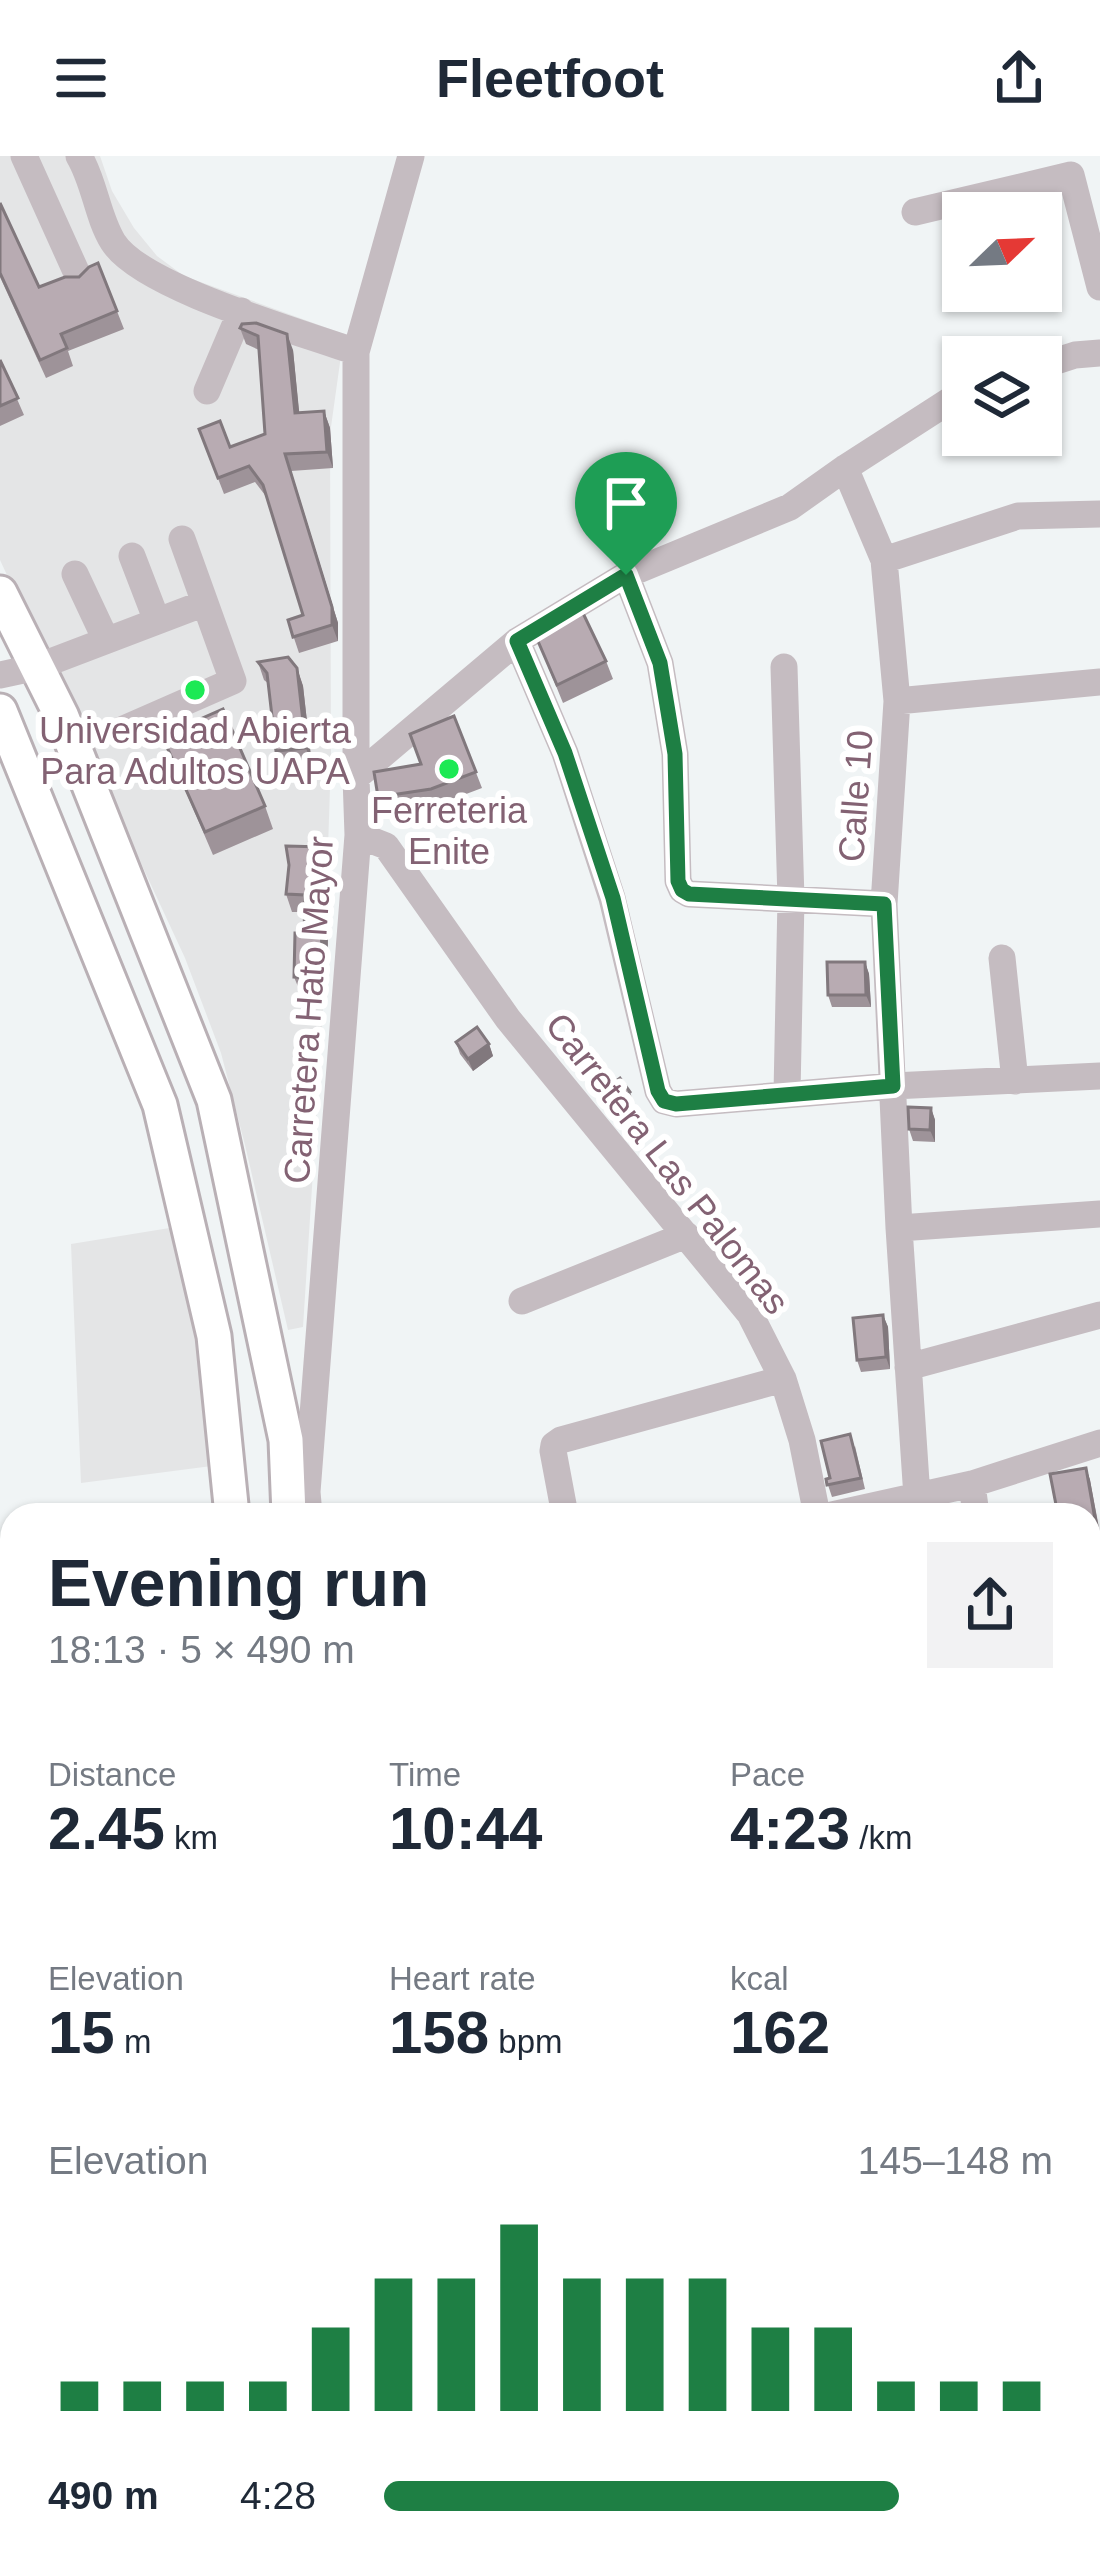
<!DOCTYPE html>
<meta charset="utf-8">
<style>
:root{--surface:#fff;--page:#f2f2f3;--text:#1f2937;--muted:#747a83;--accent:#1e7f44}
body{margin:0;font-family:Arial,sans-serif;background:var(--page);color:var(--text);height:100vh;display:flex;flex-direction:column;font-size:45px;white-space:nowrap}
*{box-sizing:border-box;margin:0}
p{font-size:39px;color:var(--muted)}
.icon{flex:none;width:66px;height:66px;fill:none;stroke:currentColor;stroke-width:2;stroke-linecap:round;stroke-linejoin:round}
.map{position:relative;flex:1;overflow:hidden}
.details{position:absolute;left:0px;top:1347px;width:1101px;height:1062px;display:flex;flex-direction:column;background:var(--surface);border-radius:36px 36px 0 0;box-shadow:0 3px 9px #0004}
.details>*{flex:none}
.needle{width:78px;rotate:67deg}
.buttons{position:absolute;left:942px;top:36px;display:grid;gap:24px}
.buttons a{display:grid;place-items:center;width:120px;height:120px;border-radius:0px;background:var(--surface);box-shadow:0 3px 9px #0004;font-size:60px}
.pin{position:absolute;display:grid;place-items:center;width:102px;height:102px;color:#fff;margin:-123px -51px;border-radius:50% 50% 50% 0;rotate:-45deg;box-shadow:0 0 12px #0007}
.pin .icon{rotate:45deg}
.round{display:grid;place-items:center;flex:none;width:126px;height:126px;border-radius:0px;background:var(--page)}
.headline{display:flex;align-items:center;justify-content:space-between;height:204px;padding:0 48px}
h1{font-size:66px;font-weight:700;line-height:90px}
.figures{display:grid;grid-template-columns:repeat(3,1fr);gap:18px;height:204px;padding:12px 48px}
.figures div{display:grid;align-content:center}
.figures b{font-size:60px;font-weight:700}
.figures small{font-size:33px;font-weight:400}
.figures p{font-size:33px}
.chart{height:336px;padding:24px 48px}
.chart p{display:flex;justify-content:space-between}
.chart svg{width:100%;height:216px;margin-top:12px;stroke:var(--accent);stroke-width:6}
ul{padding:0 48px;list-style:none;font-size:39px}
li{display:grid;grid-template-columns:192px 144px 1fr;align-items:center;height:90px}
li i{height:30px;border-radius:15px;background:var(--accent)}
header{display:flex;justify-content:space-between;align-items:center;height:156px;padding:0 48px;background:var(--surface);font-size:54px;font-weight:700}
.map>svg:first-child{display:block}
.built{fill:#e4e5e6}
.green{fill:#d4d8df}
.water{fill:#cdbdc8}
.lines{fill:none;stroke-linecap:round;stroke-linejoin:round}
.major-casing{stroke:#b9b0b5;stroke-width:39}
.minor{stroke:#c5bcc1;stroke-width:27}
.major{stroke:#fff;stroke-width:33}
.wall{fill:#9e9399}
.shaded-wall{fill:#81787d}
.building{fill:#b8abb2;stroke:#81787d;stroke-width:3}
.route-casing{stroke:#fff;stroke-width:24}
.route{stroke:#1e7f44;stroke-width:15}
.poi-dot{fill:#1ce954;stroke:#fff;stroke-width:4.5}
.labels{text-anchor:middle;stroke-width:12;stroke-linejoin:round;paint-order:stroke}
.poi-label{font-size:36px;fill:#836273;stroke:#fff}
.street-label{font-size:36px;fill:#836273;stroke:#fff}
</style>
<header><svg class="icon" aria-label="menu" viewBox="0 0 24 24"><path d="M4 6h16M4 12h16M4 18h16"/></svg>Fleetfoot<svg class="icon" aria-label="share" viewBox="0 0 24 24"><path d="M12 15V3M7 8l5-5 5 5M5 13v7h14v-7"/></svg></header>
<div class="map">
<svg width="1100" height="2409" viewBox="0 0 1100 2409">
<rect width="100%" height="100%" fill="#f0f4f5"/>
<path class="built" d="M 0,0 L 100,0 L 112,35 L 134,72 L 157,100 L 184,120 L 344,178 L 330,278 L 331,601 L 322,876 L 303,1171 L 288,1174 L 245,989 L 221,897 L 185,802 L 0,404 Z
M 188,1069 L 227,1308 L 81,1327 L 71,1088 Z
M 0,1526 L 12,1526 L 12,1641 L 0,1641 Z"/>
<path class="green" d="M 427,2397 L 1022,2397 L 1028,2409 L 427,2409 Z"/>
<path class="water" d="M 12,2278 L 12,2334 L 0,2342 L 0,2285 Z"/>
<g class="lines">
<defs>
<path id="major" d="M 0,437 L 62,561 L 214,944 L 286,1284 L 289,1359
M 0,555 L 160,949 L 214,1180 L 232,1359
M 318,2397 L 319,2409
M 370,2397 L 370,2409"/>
</defs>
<use href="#major" class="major-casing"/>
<path class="minor" d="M 24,0 L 79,122
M 79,0 C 95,27 97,60 113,86 C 142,132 301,176 356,196
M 915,56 L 1071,19 L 1100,131
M 1041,210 L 1075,199 L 1100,197
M 207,235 L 241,155
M 845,312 L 884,404 L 897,545 L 884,748 L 899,1072 L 917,1341
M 182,383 L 205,447
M 132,400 L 157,465
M 884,404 L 1018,360 L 1100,358
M 75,418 L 106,484
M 626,419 L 660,507 L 675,598 L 678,725 L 682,734 L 689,738 L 884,748
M 517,485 L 565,597 L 612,742 L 658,935 L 664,945 L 676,948 L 893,930 L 1100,920
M 784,511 L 791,743 L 787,937
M 0,519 L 37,511 L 205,447 L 233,525 L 119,575
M 897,545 L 1100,526
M 356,621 L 517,485 L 626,419 L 790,351 L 845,312 L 963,236
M 358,679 L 386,690 L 508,863 L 750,1158 L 783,1223 L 802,1284 L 817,1359
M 1002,802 L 1015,925
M 899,1072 L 1100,1058
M 522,1145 L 686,1079
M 908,1211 L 1100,1159
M 972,1328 L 976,1359
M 309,1359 L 307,1336 L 358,679 L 356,621 L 356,196 L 411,0
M 565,1359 L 553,1295 L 554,1289 L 561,1284 L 783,1223
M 832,1359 L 972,1328 L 1100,1287
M 1089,1529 L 1100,1528
M 0,1650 L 12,1650
M 1089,1670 L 1100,1667
M 0,1823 L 12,1830
M 0,1943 L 9,1924 L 12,1904
M 1089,2119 L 1100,2118
M 1089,2233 L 1100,2233
M 1089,2352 L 1100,2351
M 1048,2397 L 1052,2409
M 164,2409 L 169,2397"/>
<use href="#major" class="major"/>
</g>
<path class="wall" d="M 0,47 L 39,131 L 79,121 L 98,107 L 124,173 L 68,195 L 73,210 L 46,222 L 0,121 Z
M 240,172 L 293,194 L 299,257 L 324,255 L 330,272 L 333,312 L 291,315 L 338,467 L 338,485 L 299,497 L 288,464 L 303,459 L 268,343 L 255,326 L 224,338 L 199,273 L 230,291 L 265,278 L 259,194 L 246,188 Z
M 0,204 L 24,259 L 0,270 Z
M 534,476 L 606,505 L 613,523 L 563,547 Z
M 258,506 L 297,512 L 303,530 L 312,610 L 282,613 L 276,595 L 269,528 L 264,524 Z
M 454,560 L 482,632 L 437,649 L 384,657 L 378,641 L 421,608 Z
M 162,580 L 265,650 L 273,673 L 213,699 Z
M 329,708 L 327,839 L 301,838 L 294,821 L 304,777 L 305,756 L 292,756 L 286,738 Z
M 865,806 L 869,818 L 871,851 L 832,851 L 828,839 Z
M 456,886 L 489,888 L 493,900 L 473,915 L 460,898 Z
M 598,938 L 634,948 L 613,963 L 603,950 Z
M 931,952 L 935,964 L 935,986 L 913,985 L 909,973 Z
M 883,1159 L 888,1171 L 890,1213 L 861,1216 L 857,1204 Z
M 855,1290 L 865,1333 L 832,1341 L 826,1323 L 830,1322 Z
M 1086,1312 L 1090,1324 L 1100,1377 L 1100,1381 L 1089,1383 Z
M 1089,2177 L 1092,2177 L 1097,2192 L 1096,2215 L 1089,2216 Z
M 1100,2238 L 1100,2279 L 1089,2282 L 1089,2239 Z"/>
<path class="shaded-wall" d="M 287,178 L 293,194 L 301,274 L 295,257 Z
M 324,255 L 330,272 L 333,312 L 327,296 Z
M 291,315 L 338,467 L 338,485 L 332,469 Z
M 297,512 L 303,530 L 312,610 L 306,592 Z
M 323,691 L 329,708 L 327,839 L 321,822 Z
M 865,806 L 869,818 L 871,851 L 866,839 Z
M 489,888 L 493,900 L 473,915 L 468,903 Z
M 630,936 L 634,948 L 613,963 L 609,951 Z
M 931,952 L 935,964 L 935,986 L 930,974 Z
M 883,1159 L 888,1171 L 890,1213 L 886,1201 Z
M 1086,1312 L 1090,1324 L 1100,1379 L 1096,1369 Z
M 1092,2177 L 1097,2192 L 1096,2215 L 1090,2200 Z"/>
<path class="building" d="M 0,47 L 39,131 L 65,121 L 79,121 L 89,111 L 98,107 L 117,155 L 61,178 L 67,192 L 40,204 L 0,117 Z
M 256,167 L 287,178 L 295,257 L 324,255 L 327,296 L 285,298 L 332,451 L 332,469 L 293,481 L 288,464 L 303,459 L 263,329 L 249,310 L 218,322 L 199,273 L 220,265 L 230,291 L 265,278 L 258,180 L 240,172 L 242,168 Z
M 0,204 L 18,242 L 0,250 Z
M 581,453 L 606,505 L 557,529 L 534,476 Z
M 288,501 L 297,512 L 306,592 L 276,595 L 267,517 L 258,506 Z
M 223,553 L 265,650 L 205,676 L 162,580 Z
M 454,560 L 476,616 L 431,633 L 378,641 L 374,616 L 421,608 L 410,578 Z
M 286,690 L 323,691 L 321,822 L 294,821 L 295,777 L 304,777 L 305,739 L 286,738 L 289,709 Z
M 827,806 L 865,806 L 866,839 L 828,839 Z
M 477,871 L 489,888 L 468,903 L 456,886 Z
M 620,922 L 630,936 L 609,951 L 598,938 Z
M 908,951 L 931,952 L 930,974 L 909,973 Z
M 883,1159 L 886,1201 L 857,1204 L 853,1162 Z
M 850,1278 L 861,1322 L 827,1329 L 826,1323 L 830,1322 L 821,1285 Z
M 1086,1312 L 1096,1369 L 1089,1371 L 1089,1359 L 1058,1359 L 1050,1318 Z
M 1100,2033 L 1100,2085 L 1089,2035 Z
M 1089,2177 L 1092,2177 L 1089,2200 Z
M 1100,2238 L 1100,2265 L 1089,2269 L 1089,2239 Z"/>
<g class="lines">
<defs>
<path id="route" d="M 626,419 L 660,507 L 675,598 L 678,725 L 682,734 L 689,738 L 884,748 L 893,930 L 676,948 L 664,945 L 658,935 L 613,742 L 565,597 L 517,485 Z"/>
</defs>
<use href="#route" class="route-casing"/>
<use href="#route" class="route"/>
</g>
<g class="poi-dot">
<circle cx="195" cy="534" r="12"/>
<circle cx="449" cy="613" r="12"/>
</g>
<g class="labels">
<g class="poi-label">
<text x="195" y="587">Universidad Abierta<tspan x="195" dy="41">Para Adultos UAPA</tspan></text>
<text x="449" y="667">Ferreteria<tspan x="449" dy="41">Enite</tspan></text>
</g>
<g class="street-label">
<text transform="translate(855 640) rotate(-86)" y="13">Calle 10</text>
<text transform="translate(308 854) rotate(-86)" y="13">Carretera Hato Mayor</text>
<text transform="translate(668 1007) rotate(52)" y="13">Carretera Las Palomas</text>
</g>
</g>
</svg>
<div class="buttons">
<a><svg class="needle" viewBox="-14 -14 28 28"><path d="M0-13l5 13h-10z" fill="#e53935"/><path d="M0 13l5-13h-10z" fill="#747a83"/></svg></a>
<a><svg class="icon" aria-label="layers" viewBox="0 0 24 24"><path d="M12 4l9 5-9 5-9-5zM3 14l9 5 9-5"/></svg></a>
</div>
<div class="pin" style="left:626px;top:419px;background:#1e9e55"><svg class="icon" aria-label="arrive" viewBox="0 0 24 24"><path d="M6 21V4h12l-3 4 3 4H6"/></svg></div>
<section class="details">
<div class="headline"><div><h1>Evening run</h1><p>18:13 · 5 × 490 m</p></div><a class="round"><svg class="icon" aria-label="share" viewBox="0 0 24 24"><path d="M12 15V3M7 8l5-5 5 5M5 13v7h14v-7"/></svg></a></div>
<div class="figures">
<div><p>Distance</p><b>2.45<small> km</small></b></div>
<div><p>Time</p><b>10:44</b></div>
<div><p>Pace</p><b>4:23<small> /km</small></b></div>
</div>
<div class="figures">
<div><p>Elevation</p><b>15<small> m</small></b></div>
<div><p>Heart rate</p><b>158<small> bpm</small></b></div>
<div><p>kcal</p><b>162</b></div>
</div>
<div class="chart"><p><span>Elevation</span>145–148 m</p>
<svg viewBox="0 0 160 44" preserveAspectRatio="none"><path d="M5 44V38M15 44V38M25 44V38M35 44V38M45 44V27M55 44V17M65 44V17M75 44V6M85 44V17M95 44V17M105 44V17M115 44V27M125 44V27M135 44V38M145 44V38M155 44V38"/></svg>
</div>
<ul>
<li><b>490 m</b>4:28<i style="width:77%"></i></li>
</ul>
</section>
</div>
